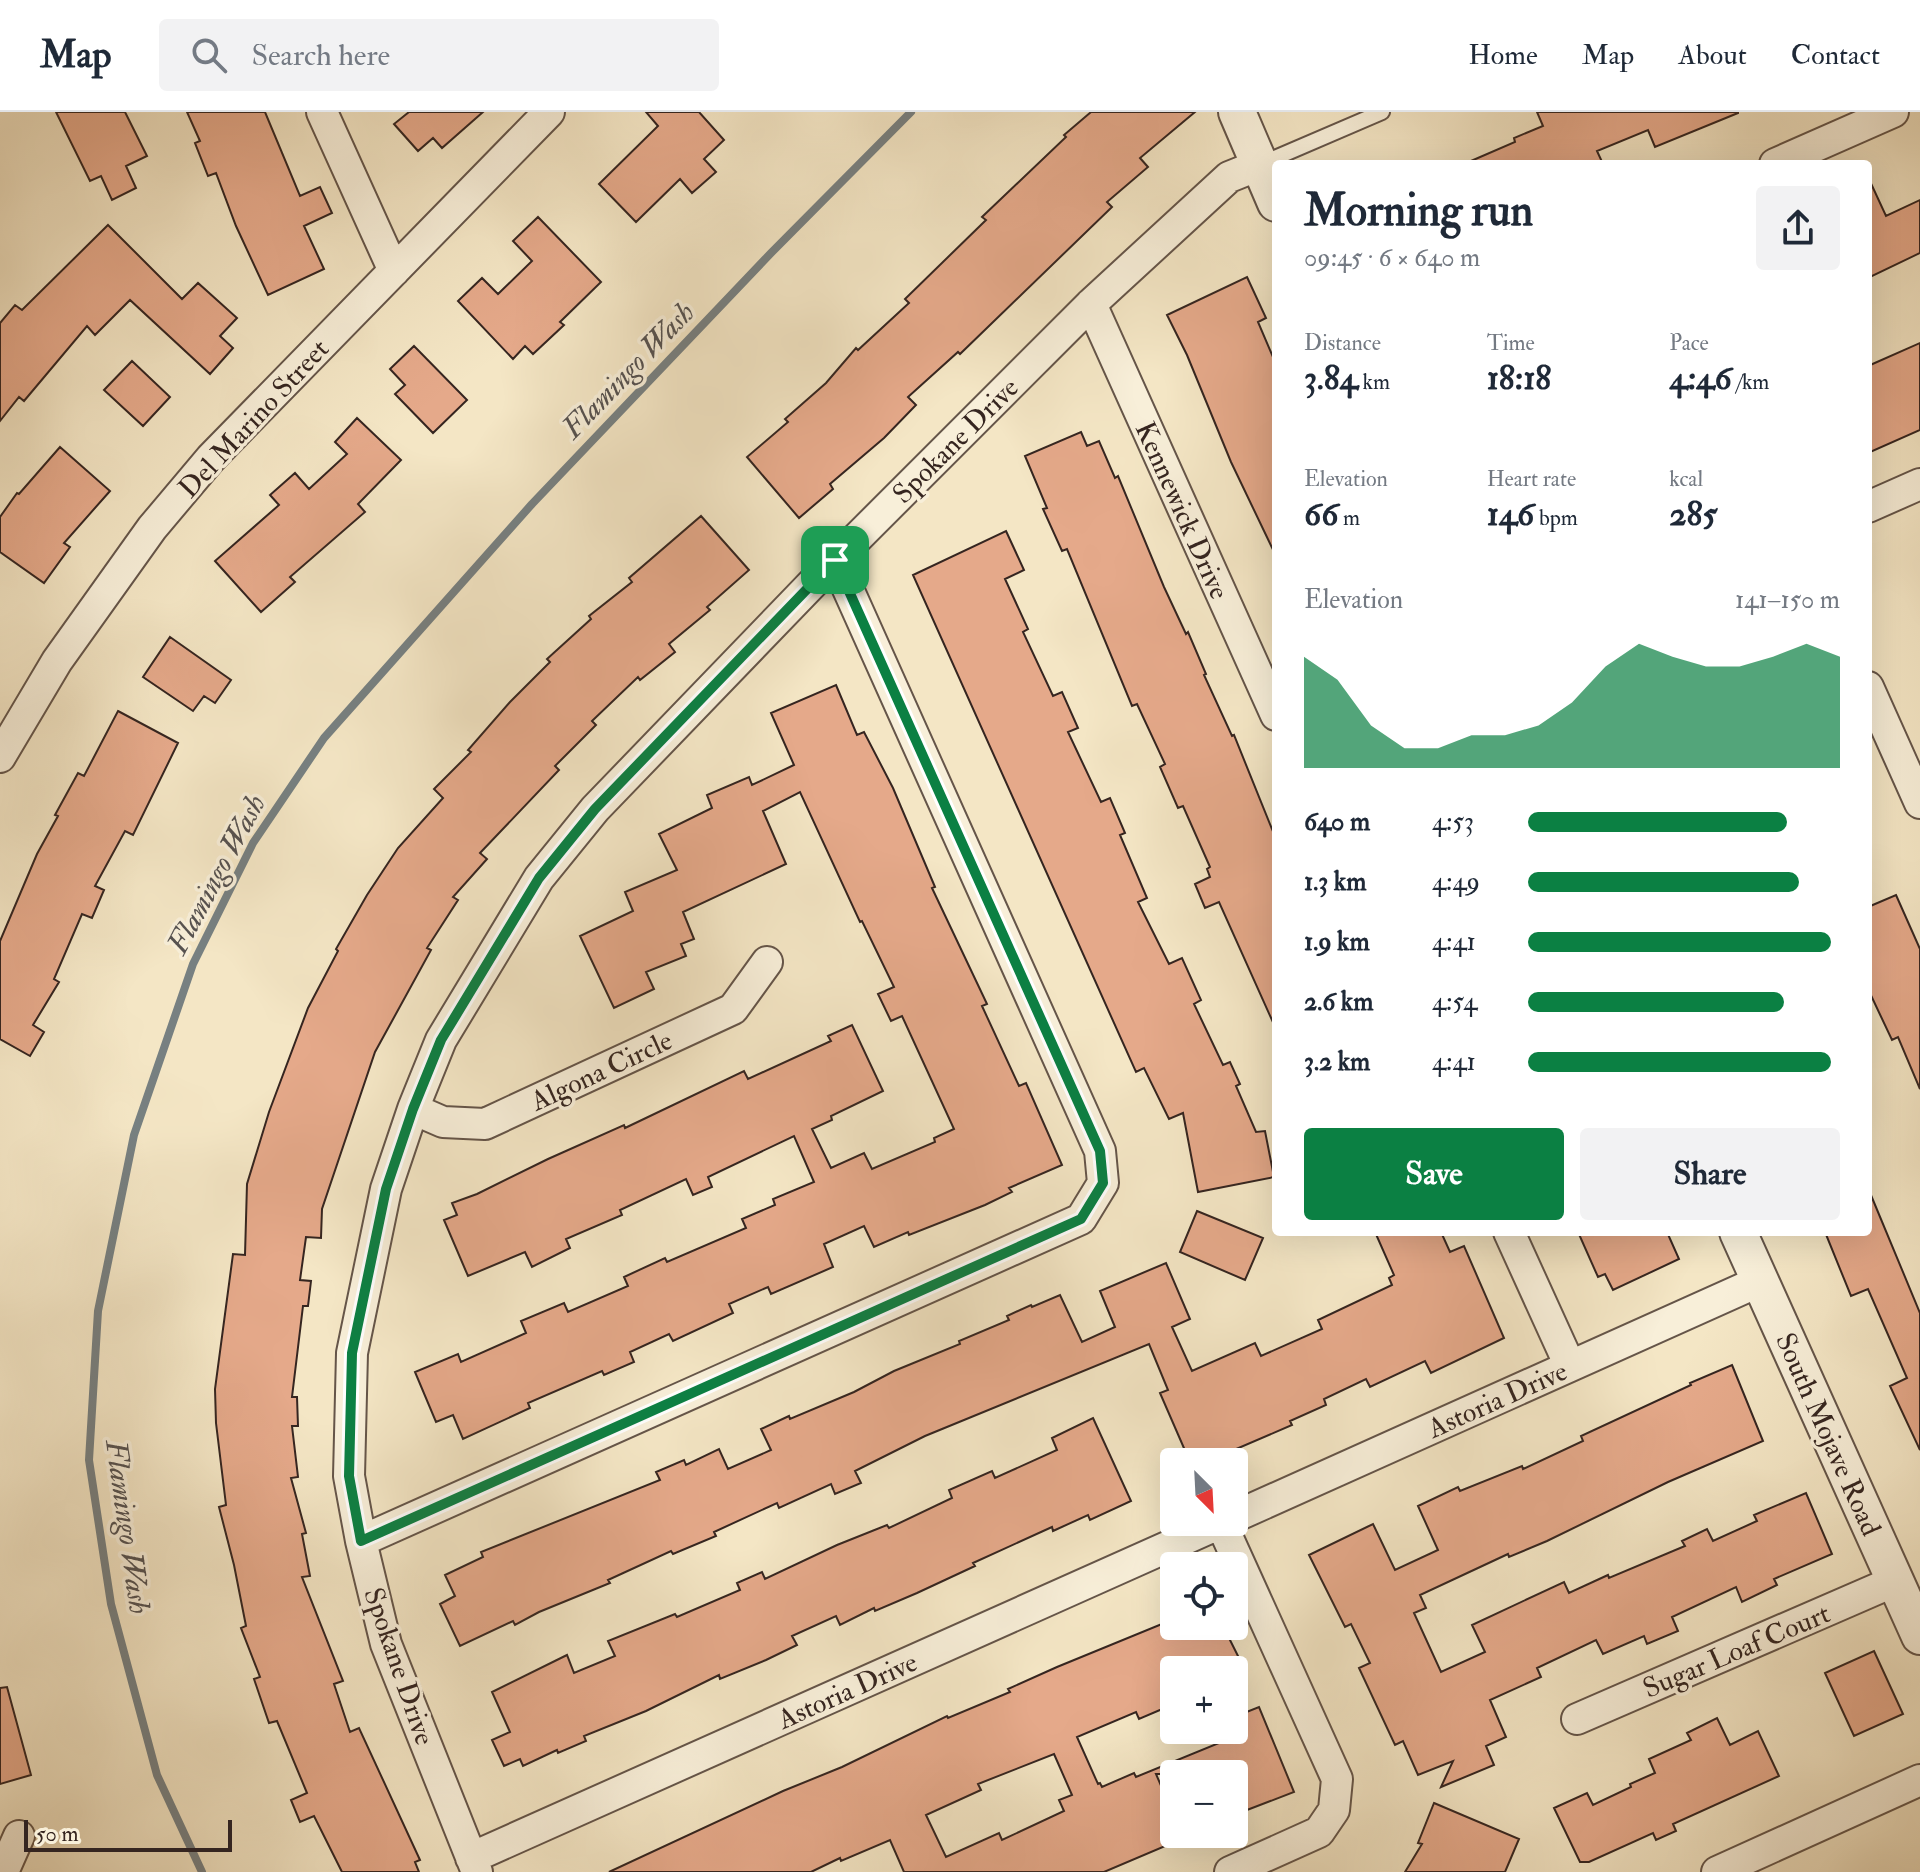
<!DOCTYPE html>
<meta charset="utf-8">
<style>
:root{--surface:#fff;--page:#f2f2f3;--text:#1f2937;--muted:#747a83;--line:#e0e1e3;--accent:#0b8043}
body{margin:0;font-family:"IM FELL Double Pica",serif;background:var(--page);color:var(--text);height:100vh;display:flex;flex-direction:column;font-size:30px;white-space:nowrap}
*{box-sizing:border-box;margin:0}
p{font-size:26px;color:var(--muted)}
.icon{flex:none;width:44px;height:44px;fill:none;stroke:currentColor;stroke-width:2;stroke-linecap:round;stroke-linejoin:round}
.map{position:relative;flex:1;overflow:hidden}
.sheet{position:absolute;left:1272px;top:48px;width:600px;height:1076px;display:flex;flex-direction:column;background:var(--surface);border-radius:8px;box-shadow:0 8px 32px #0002}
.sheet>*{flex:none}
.needle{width:52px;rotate:156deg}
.buttons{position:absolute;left:1160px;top:1336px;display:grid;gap:16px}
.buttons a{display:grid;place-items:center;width:88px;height:88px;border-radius:8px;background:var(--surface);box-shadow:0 8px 32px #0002;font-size:40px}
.scale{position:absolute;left:24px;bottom:20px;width:208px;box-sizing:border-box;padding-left:8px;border:4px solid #352520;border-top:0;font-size:22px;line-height:28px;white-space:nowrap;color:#352520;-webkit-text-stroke:6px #f8efd9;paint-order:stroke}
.pin{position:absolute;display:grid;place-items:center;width:68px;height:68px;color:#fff;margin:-34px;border-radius:16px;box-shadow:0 4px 12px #0006}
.round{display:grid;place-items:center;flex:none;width:84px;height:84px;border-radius:8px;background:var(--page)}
.headline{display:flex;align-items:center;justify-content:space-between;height:136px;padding:0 32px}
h1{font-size:44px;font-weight:800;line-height:60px}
.metrics{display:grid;grid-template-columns:repeat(3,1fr);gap:12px;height:136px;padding:8px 32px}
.metrics div{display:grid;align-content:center}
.metrics b{font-size:34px;font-weight:800}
.metrics small{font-size:22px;font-weight:400}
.metrics p{font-size:22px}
.chart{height:224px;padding:16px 32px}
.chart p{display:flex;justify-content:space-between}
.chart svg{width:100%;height:144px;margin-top:8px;fill:var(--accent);opacity:.7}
.cta{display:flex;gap:16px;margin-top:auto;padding:16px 32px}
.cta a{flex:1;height:92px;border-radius:8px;background:var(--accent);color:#fff;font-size:32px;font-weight:800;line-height:92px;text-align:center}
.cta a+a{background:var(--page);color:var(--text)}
ul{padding:0 32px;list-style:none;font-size:26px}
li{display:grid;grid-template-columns:128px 96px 1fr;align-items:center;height:60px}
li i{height:20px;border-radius:10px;background:var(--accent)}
header{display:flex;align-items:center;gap:48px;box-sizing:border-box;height:112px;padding:0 40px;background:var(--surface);border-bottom:2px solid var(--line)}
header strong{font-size:38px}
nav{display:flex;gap:44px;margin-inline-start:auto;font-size:28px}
.search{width:560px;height:72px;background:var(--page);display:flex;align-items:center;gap:20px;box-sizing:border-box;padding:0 28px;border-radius:8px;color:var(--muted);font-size:30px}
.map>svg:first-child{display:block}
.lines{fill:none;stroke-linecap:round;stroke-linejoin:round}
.stream{stroke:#778081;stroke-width:8}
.building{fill:#e5a98a;stroke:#352520;stroke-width:2;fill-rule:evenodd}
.service-casing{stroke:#655549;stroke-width:18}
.minor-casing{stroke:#655549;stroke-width:34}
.tertiary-casing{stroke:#655549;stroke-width:40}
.service{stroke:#f8efd9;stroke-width:14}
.minor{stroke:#f8efd9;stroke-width:30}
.tertiary{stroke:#f8efd9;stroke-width:36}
.route-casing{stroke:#fff;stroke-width:16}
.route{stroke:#0b8043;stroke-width:10}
.labels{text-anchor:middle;stroke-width:7;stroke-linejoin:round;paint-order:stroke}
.street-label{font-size:28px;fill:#352520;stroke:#f8efd9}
.water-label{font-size:30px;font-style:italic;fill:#565250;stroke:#f8efd9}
</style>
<header>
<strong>Map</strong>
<div class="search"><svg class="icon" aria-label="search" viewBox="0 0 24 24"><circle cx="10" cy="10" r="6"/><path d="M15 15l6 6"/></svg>Search here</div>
<nav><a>Home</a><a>Map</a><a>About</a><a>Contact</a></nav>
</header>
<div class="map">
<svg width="1920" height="1760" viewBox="0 0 1920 1760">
<rect width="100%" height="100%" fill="#f4e6c5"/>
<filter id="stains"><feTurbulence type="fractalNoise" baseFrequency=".0025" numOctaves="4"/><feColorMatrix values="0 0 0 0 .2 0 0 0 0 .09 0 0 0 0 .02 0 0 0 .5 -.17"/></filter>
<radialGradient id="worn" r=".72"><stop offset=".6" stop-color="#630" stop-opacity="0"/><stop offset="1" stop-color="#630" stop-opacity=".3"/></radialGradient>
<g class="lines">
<path class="stream" d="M 202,1760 L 157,1663 L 111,1492 L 89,1348 L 98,1199 L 134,1023 L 193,852 L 253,731 L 324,626 L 532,392 L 771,141 L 911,0"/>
</g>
<path class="building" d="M 56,0 L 125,0 L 147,44 L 126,54 L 136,76 L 112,88 L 101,64 L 90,69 Z
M 187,0 L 265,0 L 300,84 L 320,75 L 332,101 L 304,114 L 324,157 L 268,183 L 236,114 L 216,61 L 208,64 L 195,31 L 200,29 Z
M 409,0 L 483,0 L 442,36 L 433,26 L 418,39 L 394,12 Z
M 646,0 L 699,0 L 724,28 L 704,47 L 716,60 L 692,81 L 680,67 L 636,110 L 599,72 L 658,14 Z
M 1091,0 L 1195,0 L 1140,46 L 1148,55 L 1107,90 L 1112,95 L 960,242 L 958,240 L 908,285 L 916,293 L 884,326 L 830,372 L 833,377 L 799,406 L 747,345 L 788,310 L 785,307 L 826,271 L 856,236 L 858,238 L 909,191 L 905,187 L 986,108 L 982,105 L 1066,25 L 1064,23 Z
M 1537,0 L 1738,0 L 1738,1 L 1655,35 L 1648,18 L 1597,39 L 1603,52 L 1464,52 L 1515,30 L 1514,26 L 1543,14 Z
M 1868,65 L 1886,104 L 1920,88 L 1920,141 L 1868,166 Z
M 538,105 L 601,170 L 560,210 L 564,213 L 533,242 L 525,234 L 513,247 L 458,189 L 482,166 L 498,182 L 532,149 L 513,129 Z
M 108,113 L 182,187 L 198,171 L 237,206 L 220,224 L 233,236 L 210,262 L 130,188 L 95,223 L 87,214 L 24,289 L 19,285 L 0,309 L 0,211 L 15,193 L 22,198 Z
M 1247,165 L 1266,206 L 1258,210 L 1276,252 L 1276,444 L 1231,350 L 1187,243 L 1167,203 Z
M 1920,231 L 1920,318 L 1868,341 L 1868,254 Z
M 414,234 L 467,288 L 433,321 L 395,282 L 405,273 L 390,257 Z
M 132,249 L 170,285 L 143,314 L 104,278 Z
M 357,306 L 401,348 L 358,392 L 365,400 L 290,465 L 295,470 L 261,500 L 215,449 L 279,393 L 270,383 L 295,361 L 309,377 L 347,342 L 335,330 Z
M 1081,320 L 1087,334 L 1099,329 L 1115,366 L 1118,364 L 1164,475 L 1186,522 L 1188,520 L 1206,562 L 1204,563 L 1232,624 L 1234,623 L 1276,727 L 1276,917 L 1219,790 L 1205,796 L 1195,772 L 1210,765 L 1207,757 L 1210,755 L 1183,694 L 1178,696 L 1160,655 L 1165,652 L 1137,592 L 1132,594 L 1067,437 L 1062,439 L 1043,397 L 1047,396 L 1025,344 Z
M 60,335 L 110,379 L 64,431 L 70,435 L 44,471 L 0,440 L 0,405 L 17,381 L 19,382 Z
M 701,404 L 749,458 L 707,495 L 710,498 L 669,532 L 675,540 L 640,568 L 638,565 L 592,609 L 596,613 L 555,654 L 559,658 L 480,741 L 487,747 L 453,785 L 458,788 L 427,836 L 431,838 L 375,940 L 322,1097 L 321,1126 L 306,1125 L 300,1168 L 311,1169 L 308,1194 L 303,1194 L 292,1285 L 297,1285 L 298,1314 L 292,1314 L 298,1365 L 291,1366 L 306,1421 L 302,1422 L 310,1464 L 302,1465 L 343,1569 L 334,1572 L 350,1620 L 359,1616 L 420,1748 L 415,1750 L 419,1760 L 342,1760 L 314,1704 L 300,1710 L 291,1688 L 307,1681 L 277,1609 L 269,1611 L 254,1567 L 260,1565 L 241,1516 L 246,1514 L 234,1453 L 219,1395 L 226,1393 L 216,1311 L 215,1277 L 233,1142 L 245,1143 L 247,1072 L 269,1000 L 308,896 L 338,839 L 336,837 L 367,783 L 398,736 L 443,686 L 434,677 L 471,640 L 468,638 L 510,590 L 550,550 L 547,547 L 591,507 L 589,504 L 632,470 L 629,466 Z
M 1006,419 L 1024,458 L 1005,467 L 1028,517 L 1023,520 L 1053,584 L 1062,580 L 1078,616 L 1068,620 L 1101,690 L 1110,686 L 1125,721 L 1120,723 L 1147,786 L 1138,790 L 1169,852 L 1182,846 L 1201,888 L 1194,892 L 1223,953 L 1230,950 L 1240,972 L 1236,974 L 1256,1020 L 1265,1019 L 1274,1065 L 1198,1080 L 1183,1001 L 1169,1007 L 1144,956 L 1136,960 L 913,463 Z
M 170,525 L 231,568 L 215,591 L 204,584 L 193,599 L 143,565 Z
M 836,573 L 857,623 L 864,620 L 893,676 L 935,775 L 932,776 L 987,892 L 982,894 L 1019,974 L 1026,971 L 1062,1053 L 1009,1076 L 1012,1080 L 985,1093 L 909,1123 L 908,1120 L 874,1135 L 864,1114 L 824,1132 L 833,1155 L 771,1182 L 768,1175 L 729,1192 L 733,1201 L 673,1229 L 669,1222 L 630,1240 L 634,1250 L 604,1263 L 602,1259 L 528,1291 L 530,1296 L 463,1327 L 453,1303 L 436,1310 L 415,1260 L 458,1242 L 461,1250 L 526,1221 L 521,1209 L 564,1191 L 568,1200 L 628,1174 L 624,1165 L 665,1146 L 667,1150 L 746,1116 L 742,1107 L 775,1093 L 773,1087 L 814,1070 L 794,1024 L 708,1065 L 712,1075 L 693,1083 L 686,1067 L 620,1098 L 622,1103 L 566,1127 L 570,1136 L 532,1155 L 525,1140 L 468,1164 L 444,1108 L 457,1103 L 452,1091 L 477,1082 L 548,1047 L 624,1013 L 625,1016 L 744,959 L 748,967 L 831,929 L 828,924 L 852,913 L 883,979 L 831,1004 L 832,1008 L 812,1017 L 831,1056 L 864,1041 L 872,1057 L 935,1030 L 934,1026 L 954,1017 L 902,904 L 891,909 L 878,882 L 894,875 L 862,809 L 860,810 L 800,680 L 763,699 L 786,752 L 683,800 L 694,827 L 681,832 L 686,844 L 646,860 L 654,877 L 614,896 L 580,824 L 633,799 L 625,780 L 677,758 L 659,722 L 712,696 L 707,683 L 749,665 L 752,673 L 794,653 L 771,601 Z
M 118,599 L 178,631 L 133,723 L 125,719 L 95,774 L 104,778 L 92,806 L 82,802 L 54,867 L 59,870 L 33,913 L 44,920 L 30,944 L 0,927 L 0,829 L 37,742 L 58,704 L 55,703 L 78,661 L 84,664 Z
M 1896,783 L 1920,837 L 1920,977 L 1898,925 L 1892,928 L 1868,877 L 1868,795 Z
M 1868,1076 L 1920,1201 L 1920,1338 L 1890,1274 L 1907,1266 L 1868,1177 L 1851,1184 L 1825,1120 L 1868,1120 Z
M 1197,1099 L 1263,1126 L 1245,1168 L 1180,1140 Z
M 1375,1120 L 1441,1120 L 1450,1140 L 1464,1134 L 1504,1226 L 1431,1261 L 1425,1249 L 1370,1275 L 1366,1267 L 1324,1287 L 1326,1293 L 1290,1309 L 1292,1313 L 1206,1350 L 1190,1350 L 1160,1281 L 1168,1278 L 1149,1232 L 925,1324 L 855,1359 L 861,1371 L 835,1382 L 831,1372 L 779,1396 L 777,1391 L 714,1420 L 716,1424 L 673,1442 L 671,1439 L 608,1468 L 610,1471 L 539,1500 L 515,1513 L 513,1509 L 460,1534 L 440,1492 L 455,1484 L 445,1463 L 483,1445 L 481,1440 L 660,1368 L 656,1360 L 684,1348 L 686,1353 L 719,1337 L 728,1357 L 771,1338 L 761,1317 L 789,1304 L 790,1307 L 854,1280 L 894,1259 L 960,1232 L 959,1229 L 1009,1208 L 1007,1204 L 1031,1193 L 1032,1195 L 1060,1183 L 1082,1230 L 1115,1215 L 1100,1179 L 1166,1151 L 1190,1207 L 1172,1215 L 1192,1259 L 1255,1231 L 1261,1244 L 1322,1217 L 1318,1208 L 1392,1173 L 1389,1166 L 1394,1163 Z
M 1578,1120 L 1667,1120 L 1679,1147 L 1613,1178 L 1605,1162 L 1598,1165 Z
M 1732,1253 L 1763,1329 L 1668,1370 L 1547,1429 L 1509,1445 L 1508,1442 L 1420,1483 L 1426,1496 L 1414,1501 L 1441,1560 L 1485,1540 L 1472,1513 L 1564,1470 L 1569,1481 L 1608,1463 L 1609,1466 L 1685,1434 L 1682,1429 L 1707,1417 L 1713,1429 L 1757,1409 L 1754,1403 L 1806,1381 L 1832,1442 L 1774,1467 L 1777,1473 L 1742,1490 L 1736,1475 L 1672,1505 L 1678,1519 L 1647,1532 L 1644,1524 L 1603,1542 L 1596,1528 L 1537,1556 L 1541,1565 L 1490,1588 L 1506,1625 L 1486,1634 L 1494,1653 L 1441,1675 L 1453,1649 L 1418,1663 L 1403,1629 L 1395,1633 L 1359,1556 L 1370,1551 L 1351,1512 L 1345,1515 L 1309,1443 L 1373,1412 L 1395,1458 L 1438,1438 L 1418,1394 L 1458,1375 L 1460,1379 L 1522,1354 L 1523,1357 L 1583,1329 L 1581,1324 L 1691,1273 L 1690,1271 Z
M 1093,1306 L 1131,1389 L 1090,1408 L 1088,1403 L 1053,1419 L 1052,1415 L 973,1451 L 975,1454 L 917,1481 L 875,1499 L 874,1496 L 840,1513 L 836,1504 L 792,1524 L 797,1533 L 766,1548 L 720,1567 L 719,1563 L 646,1599 L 584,1624 L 586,1629 L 558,1641 L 557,1638 L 523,1654 L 520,1647 L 504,1654 L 492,1628 L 510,1620 L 492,1580 L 567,1543 L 574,1561 L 615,1544 L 608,1529 L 675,1502 L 677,1505 L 740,1478 L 737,1471 L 762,1460 L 765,1467 L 837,1433 L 887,1413 L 889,1416 L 952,1386 L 949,1378 L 992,1359 L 995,1366 L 1057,1338 L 1052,1326 Z
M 1174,1507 L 1174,1514 L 1223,1514 L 1245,1558 L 1174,1558 L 1174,1592 L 1139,1607 L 1136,1600 L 1077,1625 L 1098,1672 L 1100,1671 L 1102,1675 L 1134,1661 L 1136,1665 L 1224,1629 L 1220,1618 L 1234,1618 L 1234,1605 L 1259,1595 L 1294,1680 L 1234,1703 L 1234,1662 L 1156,1662 L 1174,1704 L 1174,1722 L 1167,1725 L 1170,1732 L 1104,1760 L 904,1760 L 890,1728 L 841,1749 L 840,1746 L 811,1760 L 609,1760 L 783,1679 L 842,1655 L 947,1604 L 948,1606 L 1010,1580 L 1008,1577 L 1057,1555 ZM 1054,1642 L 1072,1683 L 1059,1688 L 1064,1699 L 1002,1728 L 999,1721 L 946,1745 L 926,1703 L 981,1678 L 978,1672 Z
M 1874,1539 L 1903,1602 L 1854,1624 L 1825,1561 Z
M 7,1575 L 31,1663 L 0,1672 L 0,1576 Z
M 1717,1606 L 1730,1633 L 1758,1619 L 1779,1664 L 1673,1712 L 1676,1719 L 1656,1728 L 1653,1721 L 1589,1750 L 1580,1750 L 1554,1696 L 1587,1681 L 1593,1693 L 1631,1675 L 1630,1672 L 1655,1661 L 1649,1647 L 1691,1628 L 1687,1621 Z
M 1434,1691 L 1519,1727 L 1505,1760 L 1405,1760 L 1422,1732 L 1418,1731 Z"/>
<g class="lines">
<defs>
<path id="service" d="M 1261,52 L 1382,0"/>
<path id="minor" d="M 322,0 L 394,159
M 1775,52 L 1893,0
M 1091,192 L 1276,603
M 1868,395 L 1920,372
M 1868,575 L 1920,691
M 0,645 L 57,549 L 152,416 L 211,346 L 549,0
M 413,997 L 443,1010 L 485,1012 L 733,897 L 767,850
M 1509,1120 L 1570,1254
M 1234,1405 L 1760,1169
M 1221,1411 L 1337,1667 L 1334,1698 L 1319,1720 L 1230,1760
M 361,1429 L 1081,1107 L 1103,1071 L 1100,1039 L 835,448
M 1577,1607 L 1895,1469
M 471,1746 L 1223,1410
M 3,1760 L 19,1724
M 477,1760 L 386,1532 L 361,1429 L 349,1364 L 352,1241 L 386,1077 L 413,997 L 441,928 L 539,766 L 595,697 L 835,448 L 1091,192 L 1229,65 L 1259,53
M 1717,1760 L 1920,1668"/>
<path id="tertiary" d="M 1237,0 L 1276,91
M 1738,1120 L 1920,1524"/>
</defs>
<use href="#service" class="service-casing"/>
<use href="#minor" class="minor-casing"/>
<use href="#tertiary" class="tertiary-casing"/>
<use href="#service" class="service"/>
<use href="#minor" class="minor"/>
<use href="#tertiary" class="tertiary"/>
</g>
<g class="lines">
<defs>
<path id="route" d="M 835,448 L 1100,1039 L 1103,1071 L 1081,1107 L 361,1429 L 349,1364 L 352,1241 L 386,1077 L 413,997 L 441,928 L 539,766 L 595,697 Z"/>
</defs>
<use href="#route" class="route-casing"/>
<use href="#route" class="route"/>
</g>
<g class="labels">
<g class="street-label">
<text transform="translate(253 306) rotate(-47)" y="10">Del Marino Street</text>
<text transform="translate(955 328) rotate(-45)" y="10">Spokane Drive</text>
<text transform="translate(1183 398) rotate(66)" y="10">Kennewick Drive</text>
<text transform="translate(601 958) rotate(-25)" y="10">Algona Circle</text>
<text transform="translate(1497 1287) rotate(-24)" y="10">Astoria Drive</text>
<text transform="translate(1829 1322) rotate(66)" y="10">South Mojave Road</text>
<text transform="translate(1736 1538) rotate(-23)" y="10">Sugar Loaf Court</text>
<text transform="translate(400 1554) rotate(71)" y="10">Spokane Drive</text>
<text transform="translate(847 1578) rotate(-24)" y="10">Astoria Drive</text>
</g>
<g class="water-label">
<text transform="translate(628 258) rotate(-46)" y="10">Flamingo Wash</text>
<text transform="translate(216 762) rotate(-62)" y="10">Flamingo Wash</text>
<text transform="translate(128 1415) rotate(82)" y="10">Flamingo Wash</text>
</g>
</g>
<rect width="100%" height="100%" filter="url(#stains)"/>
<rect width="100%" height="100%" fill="url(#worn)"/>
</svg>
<div class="buttons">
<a><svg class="needle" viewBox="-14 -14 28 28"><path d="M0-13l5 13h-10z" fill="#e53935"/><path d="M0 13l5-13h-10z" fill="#747a83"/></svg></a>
<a><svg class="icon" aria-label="locate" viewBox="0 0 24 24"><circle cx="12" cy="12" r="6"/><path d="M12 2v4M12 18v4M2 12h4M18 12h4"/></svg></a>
<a>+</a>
<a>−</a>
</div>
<div class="scale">50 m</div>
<div class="pin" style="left:835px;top:448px;background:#1e9e55"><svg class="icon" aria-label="arrive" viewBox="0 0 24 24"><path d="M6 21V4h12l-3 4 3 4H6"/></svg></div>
<section class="sheet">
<div class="headline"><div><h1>Morning run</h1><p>09:45 · 6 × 640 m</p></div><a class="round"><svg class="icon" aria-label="share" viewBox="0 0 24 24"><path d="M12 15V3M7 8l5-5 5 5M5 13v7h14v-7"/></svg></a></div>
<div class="metrics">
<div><p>Distance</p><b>3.84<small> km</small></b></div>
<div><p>Time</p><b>18:18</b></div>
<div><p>Pace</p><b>4:46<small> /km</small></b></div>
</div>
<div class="metrics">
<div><p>Elevation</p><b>66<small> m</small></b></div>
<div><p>Heart rate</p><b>146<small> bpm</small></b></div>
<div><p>kcal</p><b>285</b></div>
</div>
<div class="chart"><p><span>Elevation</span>141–150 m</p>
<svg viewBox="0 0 160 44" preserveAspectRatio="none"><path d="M0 44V10L10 17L20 31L30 38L40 38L50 34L60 34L70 31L80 24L90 13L100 6L110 10L120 13L130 13L140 10L150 6L160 10V44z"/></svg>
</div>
<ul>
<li><b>640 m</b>4:53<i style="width:83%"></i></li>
<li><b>1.3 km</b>4:49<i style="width:87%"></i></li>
<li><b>1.9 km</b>4:41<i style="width:97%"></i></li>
<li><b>2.6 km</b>4:54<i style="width:82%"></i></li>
<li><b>3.2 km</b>4:41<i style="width:97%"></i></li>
</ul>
<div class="cta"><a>Save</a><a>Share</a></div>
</section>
</div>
